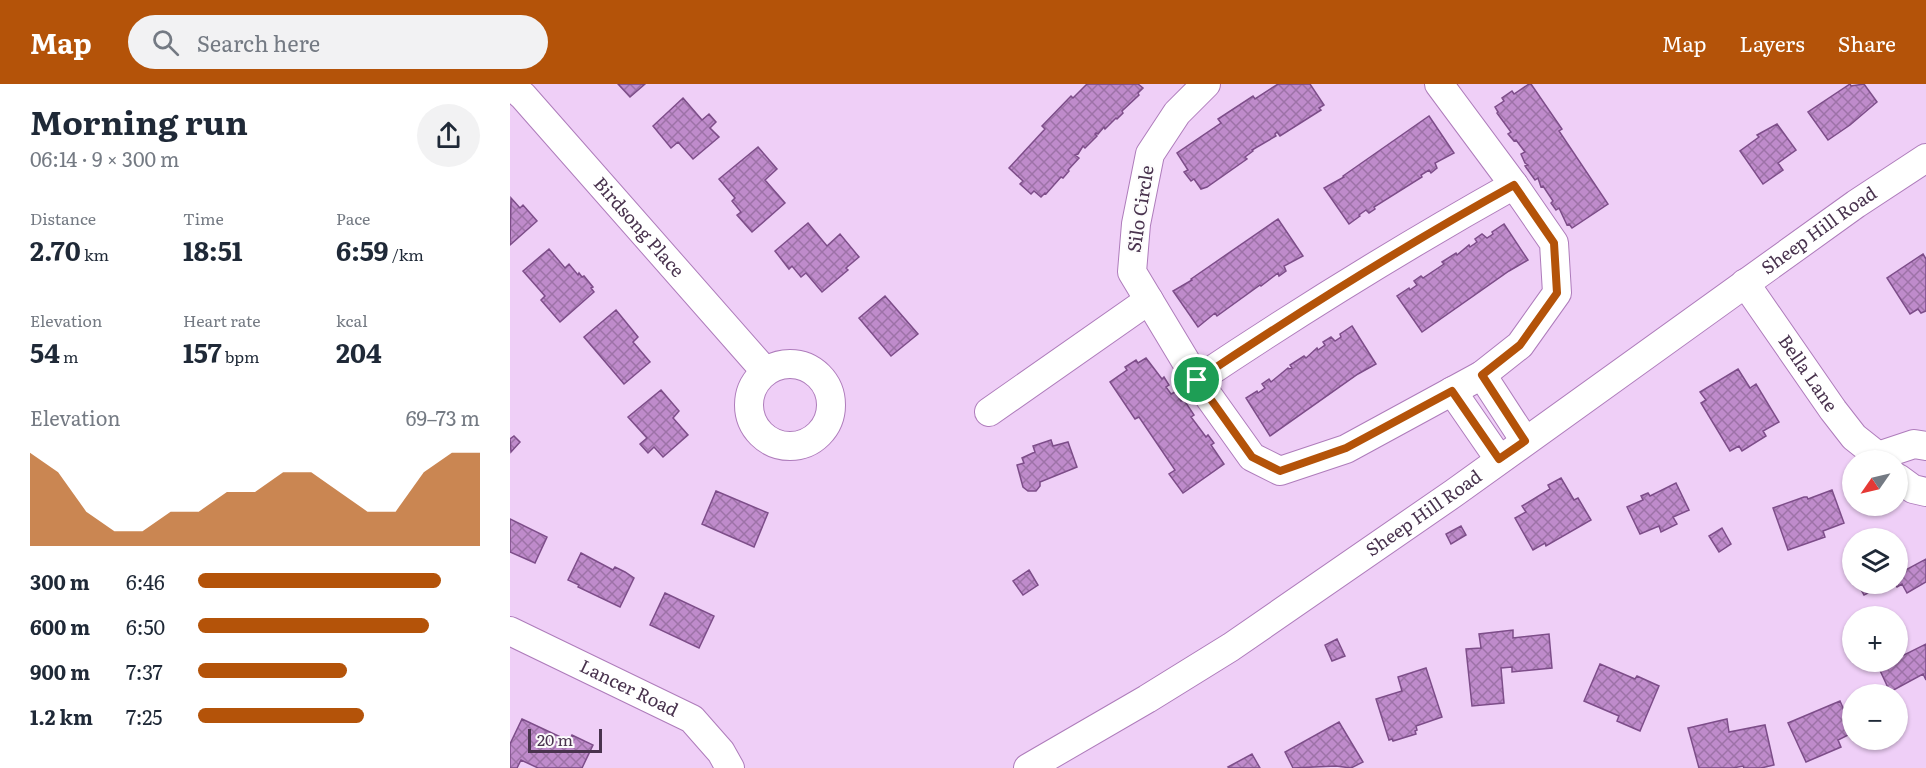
<!DOCTYPE html>
<meta charset="utf-8">
<style>
:root{--surface:#fff;--page:#f2f2f3;--text:#1f2937;--muted:#747a83;--accent:#b45309}
body{margin:0;font-family:Literata,serif;background:var(--page);color:var(--text);height:100vh;display:flex;flex-direction:column;font-size:22px;white-space:nowrap}
*{box-sizing:border-box;margin:0}
p{font-size:20px;color:var(--muted)}
.icon{flex:none;width:33px;height:33px;fill:none;stroke:currentColor;stroke-width:2;stroke-linecap:round;stroke-linejoin:round}
.map{position:relative;flex:1;overflow:hidden}
.side{display:flex;flex-direction:column;background:var(--surface);width:510px}
.side>*{flex:none}
.needle{width:39px;rotate:236deg}
.controls{position:absolute;left:1332px;top:366px;display:grid;gap:12px}
.controls a{display:grid;place-items:center;width:66px;height:66px;border-radius:50%;background:var(--surface);box-shadow:0 2px 4px #0004;font-size:30px}
.scale{position:absolute;left:18px;bottom:15px;width:74px;box-sizing:border-box;padding-left:6px;border:3px solid #49334e;border-top:0;font-size:16px;line-height:21px;white-space:nowrap;color:#49334e;-webkit-text-stroke:4px #fcfcfc;paint-order:stroke}
.pin{position:absolute;display:grid;place-items:center;width:51px;height:51px;color:#fff;margin:-26px;border:3px solid #fff;border-radius:50%;box-shadow:0 2px 6px #0007}
.round{display:grid;place-items:center;flex:none;width:63px;height:63px;border-radius:32px;background:var(--page)}
.headline{display:flex;align-items:center;justify-content:space-between;height:102px;padding:0 30px}
h1{font-size:33px;font-weight:700;line-height:45px}
.stats{display:grid;grid-template-columns:repeat(3,1fr);gap:9px;height:102px;padding:6px 30px}
.stats div{display:grid;align-content:center}
.stats b{font-size:26px;font-weight:700}
.stats small{font-size:16px;font-weight:400}
.stats p{font-size:16px}
.chart{height:168px;padding:12px 30px}
.chart p{display:flex;justify-content:space-between}
.chart svg{width:100%;height:108px;margin-top:6px;fill:var(--accent);opacity:.7}
ul{padding:0 30px;list-style:none;font-size:20px}
li{display:grid;grid-template-columns:96px 72px 1fr;align-items:center;height:45px}
li i{height:15px;border-radius:8px;background:var(--accent)}
header{display:flex;align-items:center;gap:36px;box-sizing:border-box;height:84px;padding:0 30px;background:var(--accent);color:#fff}
header strong{font-size:28px}
nav{display:flex;gap:33px;margin-inline-start:auto;font-size:21px}
.search{width:420px;height:54px;background:var(--page);display:flex;align-items:center;gap:15px;box-sizing:border-box;padding:0 21px;border-radius:33px;color:var(--muted);font-size:22px}
main{display:flex;flex:1;min-height:0}
.map>svg:first-child{display:block}
.building{fill:url(#building-cross-hatch);stroke:#7d4d89;stroke-width:1.5}
.lines{fill:none;stroke-linecap:round;stroke-linejoin:round}
.minor-casing{stroke:#ae7cbb;stroke-width:30}
.minor{stroke:#fff;stroke-width:28}
.route-casing{stroke:#fff;stroke-width:12}
.route{stroke:#b45309;stroke-width:8}
.labels{text-anchor:middle;stroke-width:4.5;stroke-linejoin:round;paint-order:stroke}
.street-label{font-size:18px;fill:#49334e;stroke:#fcfcfc}
</style>
<header>
<strong>Map</strong>
<div class="search"><svg class="icon" aria-label="search" viewBox="0 0 24 24"><circle cx="10" cy="10" r="6"/><path d="M15 15l6 6"/></svg>Search here</div>
<nav><a>Map</a><a>Layers</a><a>Share</a></nav>
</header>
<main>
<section class="side">
<div class="headline"><div><h1>Morning run</h1><p>06:14 · 9 × 300 m</p></div><a class="round"><svg class="icon" aria-label="share" viewBox="0 0 24 24"><path d="M12 15V3M7 8l5-5 5 5M5 13v7h14v-7"/></svg></a></div>
<div class="stats">
<div><p>Distance</p><b>2.70<small> km</small></b></div>
<div><p>Time</p><b>18:51</b></div>
<div><p>Pace</p><b>6:59<small> /km</small></b></div>
</div>
<div class="stats">
<div><p>Elevation</p><b>54<small> m</small></b></div>
<div><p>Heart rate</p><b>157<small> bpm</small></b></div>
<div><p>kcal</p><b>204</b></div>
</div>
<div class="chart"><p><span>Elevation</span>69–73 m</p>
<svg viewBox="0 0 160 44" preserveAspectRatio="none"><path d="M0 44V6L10 14L20 30L30 38L40 38L50 30L60 30L70 22L80 22L90 14L100 14L110 22L120 30L130 30L140 14L150 6L160 6V44z"/></svg>
</div>
<ul>
<li><b>300 m</b>6:46<i style="width:86%"></i></li>
<li><b>600 m</b>6:50<i style="width:82%"></i></li>
<li><b>900 m</b>7:37<i style="width:53%"></i></li>
<li><b>1.2 km</b>7:25<i style="width:59%"></i></li>
</ul>
</section>
<div class="map">
<svg width="1416" height="684" viewBox="0 0 1416 684">
<defs>
<pattern id="building-cross-hatch" width="8" height="8" patternUnits="userSpaceOnUse" patternTransform="scale(1.5)"><rect width="8" height="8" fill="#bf8bcb"/><path d="M0 0l8 8M0 8l8-8" fill="none" stroke="#9d72a7"/></pattern>
</defs>
<rect width="100%" height="100%" fill="#efcff7"/>
<path class="building" d="M 108,0 L 135,0 L 120,13 Z
M 577,0 L 628,0 L 633,4 L 628,9 L 629,11 L 612,27 L 613,29 L 607,35 L 606,34 L 595,45 L 594,43 L 588,50 L 586,49 L 585,50 L 587,52 L 575,64 L 573,62 L 568,70 L 565,71 L 569,74 L 558,86 L 559,87 L 553,94 L 551,93 L 536,110 L 535,109 L 531,113 L 524,107 L 521,110 L 510,100 L 513,97 L 499,84 L 535,45 L 532,42 L 561,12 L 563,14 Z
M 768,0 L 800,0 L 814,21 L 809,24 L 811,26 L 770,52 L 767,48 L 765,50 L 766,52 L 742,66 L 743,67 L 735,73 L 737,75 L 697,103 L 691,105 L 684,95 L 681,97 L 674,88 L 678,86 L 667,69 L 711,39 L 708,35 L 743,12 L 745,15 Z
M 1019,0 L 1021,0 L 1052,45 L 1049,47 L 1098,120 L 1062,144 L 1059,140 L 1057,141 L 1049,124 L 1046,126 L 1041,119 L 1043,117 L 1033,102 L 1031,103 L 1028,94 L 1025,96 L 1015,82 L 1018,81 L 1015,79 L 1011,70 L 1015,68 L 1006,56 L 1004,57 L 998,50 L 1001,48 L 987,29 L 988,28 L 985,23 L 994,17 L 992,14 L 1002,7 L 1004,10 Z
M 1340,0 L 1341,2 L 1354,0 L 1367,18 L 1340,41 L 1318,56 L 1298,28 Z
M 173,14 L 192,36 L 199,30 L 206,38 L 200,44 L 209,53 L 183,75 L 168,58 L 161,64 L 143,42 Z
M 919,32 L 944,69 L 925,79 L 927,84 L 921,89 L 919,86 L 911,91 L 912,93 L 864,123 L 865,125 L 859,129 L 856,126 L 849,131 L 850,132 L 839,140 L 814,104 L 834,93 L 833,92 Z
M 1267,40 L 1286,66 L 1268,79 L 1273,86 L 1253,100 L 1230,67 L 1249,53 L 1247,51 Z
M 248,63 L 267,85 L 255,96 L 275,119 L 242,148 L 227,131 L 231,128 L 222,117 L 225,114 L 209,95 Z
M 1,114 L 10,124 L 13,121 L 27,137 L 0,161 Z
M 768,135 L 793,172 L 774,182 L 776,187 L 769,192 L 768,189 L 751,202 L 750,201 L 707,232 L 705,229 L 688,243 L 663,207 L 682,196 L 681,195 Z
M 298,139 L 317,162 L 330,150 L 349,173 L 336,184 L 338,186 L 312,208 L 296,189 L 291,193 L 282,182 L 279,185 L 265,167 Z
M 994,140 L 1018,176 L 999,187 L 912,248 L 887,212 L 899,204 L 900,206 L 907,201 L 904,197 L 911,192 L 913,194 L 934,180 L 932,178 L 946,169 L 947,171 L 959,161 L 960,163 L 967,158 L 965,155 L 972,150 L 977,154 L 983,150 L 982,148 Z
M 39,165 L 55,184 L 59,180 L 68,191 L 69,189 L 72,193 L 74,192 L 83,203 L 81,204 L 84,208 L 50,238 L 31,216 L 35,212 L 13,187 Z
M 1413,170 L 1416,175 L 1416,227 L 1411,229 L 1408,225 L 1400,230 L 1377,194 Z
M 375,212 L 408,250 L 381,272 L 349,234 Z
M 106,226 L 128,253 L 123,258 L 140,278 L 114,300 L 74,253 Z
M 842,242 L 866,280 L 848,290 L 760,352 L 736,314 L 747,307 L 748,309 L 755,304 L 752,300 L 759,295 L 761,298 L 778,284 L 779,285 L 782,284 L 780,281 L 794,272 L 796,274 L 807,264 L 808,266 L 815,261 L 813,258 L 821,253 L 825,257 L 831,253 L 830,250 Z
M 636,274 L 652,295 L 654,293 L 659,301 L 656,303 L 661,310 L 665,308 L 671,317 L 674,316 L 684,331 L 681,333 L 696,353 L 698,351 L 704,359 L 701,361 L 714,380 L 673,409 L 659,390 L 665,386 L 629,333 L 625,335 L 600,298 L 617,286 L 615,283 L 626,276 L 628,279 Z
M 1228,285 L 1240,304 L 1246,300 L 1269,338 L 1253,347 L 1256,352 L 1232,367 L 1229,362 L 1220,367 L 1191,319 L 1196,316 L 1190,308 Z
M 151,306 L 169,327 L 163,334 L 178,351 L 153,373 L 144,363 L 138,369 L 130,360 L 137,354 L 118,333 Z
M 4,352 L 10,358 L 1,368 L 0,355 Z
M 541,356 L 543,362 L 558,358 L 567,383 L 530,398 L 530,402 L 526,407 L 518,407 L 513,403 L 507,381 L 514,379 L 512,374 L 525,368 L 523,362 Z
M 1051,394 L 1064,416 L 1068,414 L 1081,436 L 1036,462 L 1035,459 L 1023,466 L 1005,434 L 1016,428 L 1012,422 L 1040,405 L 1038,401 Z
M 1166,399 L 1179,426 L 1163,433 L 1167,440 L 1151,448 L 1149,442 L 1130,450 L 1117,423 L 1133,416 L 1131,412 L 1138,409 L 1140,412 Z
M 1322,406 L 1334,439 L 1313,447 L 1315,453 L 1278,466 L 1263,424 L 1294,413 L 1297,413 L 1298,415 Z
M 206,407 L 258,429 L 244,463 L 192,440 Z
M 0,435 L 37,453 L 25,479 L 0,468 Z
M 951,442 L 956,451 L 941,460 L 936,450 Z
M 1212,444 L 1221,460 L 1209,468 L 1199,452 Z
M 71,469 L 103,486 L 105,483 L 115,488 L 124,494 L 110,523 L 68,503 L 69,501 L 58,496 Z
M 1416,475 L 1416,498 L 1397,509 L 1392,500 L 1387,503 L 1385,500 L 1388,500 L 1388,480 L 1392,488 Z
M 519,486 L 528,501 L 513,511 L 503,497 Z
M 1348,500 L 1376,500 L 1354,511 Z
M 155,509 L 204,532 L 189,564 L 140,541 Z
M 1003,546 L 1003,554 L 1039,550 L 1042,584 L 1002,588 L 1002,583 L 991,584 L 994,619 L 962,622 L 956,565 L 971,564 L 969,550 Z
M 827,555 L 835,572 L 822,577 L 815,561 Z
M 1416,560 L 1416,596 L 1413,590 L 1380,608 L 1368,582 L 1376,578 L 1388,578 L 1388,572 L 1389,571 L 1390,573 Z
M 1090,580 L 1125,595 L 1127,592 L 1149,602 L 1130,647 L 1107,637 L 1109,632 L 1074,617 Z
M 916,584 L 932,633 L 906,642 L 907,646 L 905,647 L 906,650 L 883,657 L 882,655 L 879,656 L 866,615 L 892,607 L 888,593 Z
M 1330,617 L 1342,644 L 1342,649 L 1328,656 L 1331,663 L 1296,678 L 1278,639 Z
M 12,635 L 59,657 L 62,651 L 83,661 L 72,684 L 28,684 L 11,676 L 7,684 L 0,684 L 0,660 Z
M 1217,635 L 1219,648 L 1255,641 L 1264,681 L 1251,684 L 1234,684 L 1233,682 L 1223,684 L 1189,684 L 1178,644 Z
M 829,638 L 853,678 L 841,684 L 826,682 L 783,684 L 775,668 Z
M 742,670 L 750,684 L 719,684 L 718,683 Z"/>
<g class="lines">
<defs>
<g id="minor">
<path d="M 696,0 L 667,29 L 640,70 L 626,140 L 622,188 L 687,296 L 742,373 L 770,387 L 836,365 L 972,291 L 1010,261 L 1047,209 L 1044,159 L 1004,101 L 929,0"/>
<path id="s1" d="M 0,1 L 13,12 L 255,287"/>
<path id="s2" d="M 1235,199 L 1323,326 L 1344,353 L 1373,376"/>
<circle cx="280" cy="321" r="41"/>
<path d="M 972,291 L 1015,357"/>
<path d="M 687,296 C 790,227 895,162 1004,101"/>
<path d="M 942,307 L 989,375"/>
<path d="M 479,328 L 639,216"/>
<path d="M 1368,372 L 1404,360 L 1416,362"/>
<path d="M 1388,394 L 1403,405 L 1416,408"/>
<path id="s3" d="M 0,547 L 182,635 L 211,668 L 220,684"/>
<path id="s4" d="M 518,684 L 637,615 L 721,563 L 944,409 L 1346,120 L 1416,74"/>
</g>
</defs>
<use href="#minor" class="minor-casing"/>
<use href="#minor" class="minor"/>
</g>
<g class="lines">
<defs>
<path id="route" d="M 1004,101 L 1044,159 L 1047,209 L 1010,261 L 972,291 L 1015,357 L 989,375 L 942,307 L 836,364 L 770,387 L 742,373 L 687,296 C 790,227 895,161 1004,101 Z"/>
</defs>
<use href="#route" class="route-casing"/>
<use href="#route" class="route"/>
</g>
<g class="labels">
<g class="street-label">
<text transform="translate(631 125) rotate(-81)" y="6">Silo Circle</text>
<text dy="6" stroke="none"><textPath href="#s1" startOffset="192">Birdsong Place</textPath></text>
<text dy="6" stroke="none"><textPath href="#s4" startOffset="957">Sheep Hill Road</textPath></text>
<text dy="6" stroke="none"><textPath href="#s2" startOffset="110">Bella Lane</textPath></text>
<text dy="6" stroke="none"><textPath href="#s4" startOffset="471">Sheep Hill Road</textPath></text>
<text dy="6" stroke="none"><textPath href="#s3" startOffset="132">Lancer Road</textPath></text>
</g>
</g>
</svg>
<div class="controls">
<a><svg class="needle" viewBox="-14 -14 28 28"><path d="M0-13l5 13h-10z" fill="#e53935"/><path d="M0 13l5-13h-10z" fill="#747a83"/></svg></a>
<a><svg class="icon" aria-label="layers" viewBox="0 0 24 24"><path d="M12 4l9 5-9 5-9-5zM3 14l9 5 9-5"/></svg></a>
<a>+</a>
<a>−</a>
</div>
<div class="scale">20 m</div>
<div class="pin" style="left:687px;top:296px;background:#1e9e55"><svg class="icon" aria-label="arrive" viewBox="0 0 24 24"><path d="M6 21V4h12l-3 4 3 4H6"/></svg></div>
</div>
</main>
